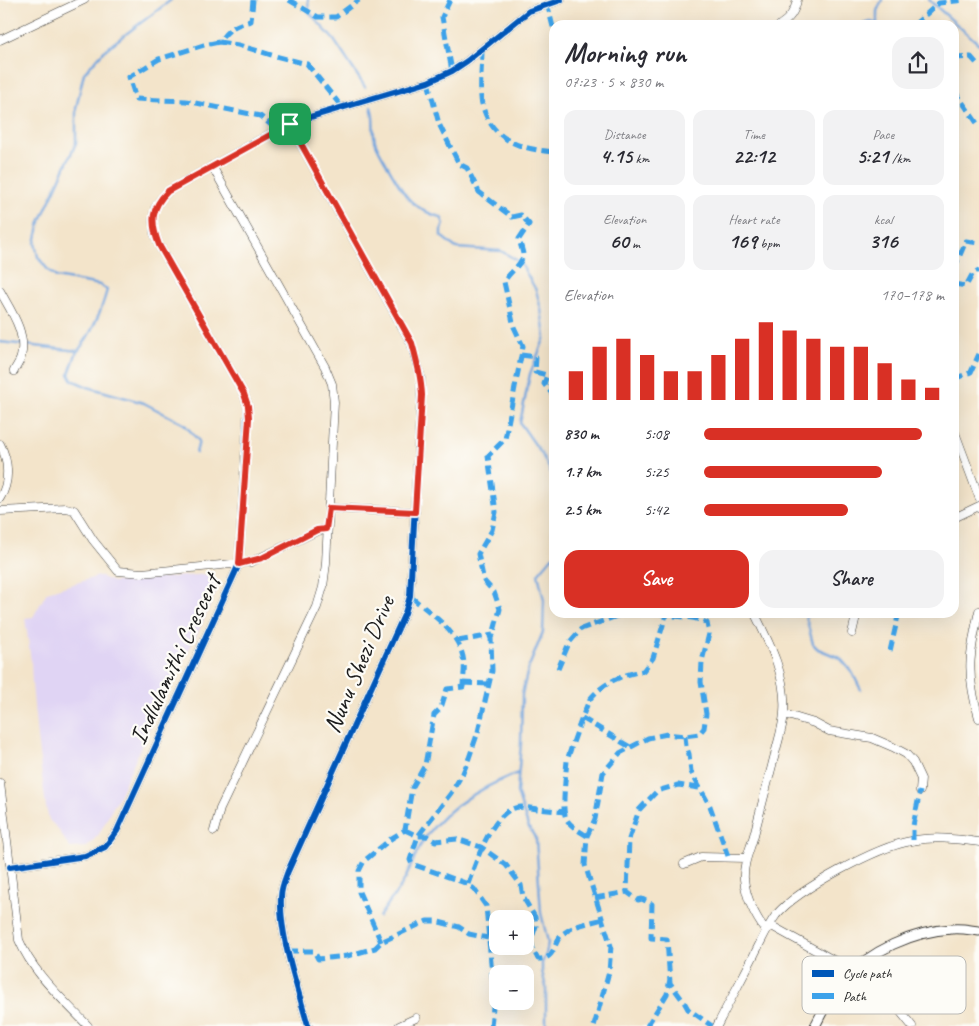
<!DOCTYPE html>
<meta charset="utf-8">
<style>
:root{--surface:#fff;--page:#f2f2f3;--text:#2b2b33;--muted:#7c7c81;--accent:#d93025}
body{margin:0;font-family:Caveat,sans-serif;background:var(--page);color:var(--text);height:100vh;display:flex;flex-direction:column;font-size:19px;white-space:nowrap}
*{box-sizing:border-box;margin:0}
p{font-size:16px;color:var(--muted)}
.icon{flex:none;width:28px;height:28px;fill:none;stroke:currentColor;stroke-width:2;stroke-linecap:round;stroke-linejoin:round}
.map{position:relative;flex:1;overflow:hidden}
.side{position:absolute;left:549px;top:20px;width:410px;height:598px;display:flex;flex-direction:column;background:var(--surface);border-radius:15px;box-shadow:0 5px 20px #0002}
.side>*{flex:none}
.buttons{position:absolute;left:489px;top:910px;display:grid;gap:10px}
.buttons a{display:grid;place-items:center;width:45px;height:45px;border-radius:10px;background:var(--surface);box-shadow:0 5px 20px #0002;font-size:25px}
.pin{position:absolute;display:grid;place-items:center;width:42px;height:42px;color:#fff;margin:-21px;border-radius:10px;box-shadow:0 2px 8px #0006}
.round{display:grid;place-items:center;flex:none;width:52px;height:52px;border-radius:15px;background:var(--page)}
.headline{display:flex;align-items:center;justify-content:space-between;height:85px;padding:0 15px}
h1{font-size:28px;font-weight:800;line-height:38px}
.stats{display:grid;grid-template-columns:repeat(3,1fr);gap:8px;height:85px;padding:5px 15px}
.stats div{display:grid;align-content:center;border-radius:12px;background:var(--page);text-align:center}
.stats b{font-size:21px;font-weight:800}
.stats small{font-size:14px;font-weight:400}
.stats p{font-size:14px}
.chart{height:140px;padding:10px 15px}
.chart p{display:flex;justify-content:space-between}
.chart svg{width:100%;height:90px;margin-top:5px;stroke:var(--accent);stroke-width:6}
.button{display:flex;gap:10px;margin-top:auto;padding:10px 15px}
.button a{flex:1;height:58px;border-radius:15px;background:var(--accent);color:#fff;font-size:20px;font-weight:800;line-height:58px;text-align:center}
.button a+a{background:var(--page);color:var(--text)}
ul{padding:0 15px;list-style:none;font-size:16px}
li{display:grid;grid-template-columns:80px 60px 1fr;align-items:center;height:38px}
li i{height:12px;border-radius:6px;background:var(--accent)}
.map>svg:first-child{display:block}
.built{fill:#e0d4f4}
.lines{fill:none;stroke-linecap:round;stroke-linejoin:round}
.stream{stroke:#72a4dd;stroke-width:2.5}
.minor-casing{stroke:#3c3a36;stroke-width:9}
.tertiary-casing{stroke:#3c3a36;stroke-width:11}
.minor{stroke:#fff;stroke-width:8}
.tertiary{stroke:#fff;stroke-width:9}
.quiet{stroke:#3da2ea;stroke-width:5;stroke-dasharray:10 5;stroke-linecap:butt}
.cycleway-casing{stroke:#fdfcf7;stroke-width:9}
.cycleway{stroke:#0057b8;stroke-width:6}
.route-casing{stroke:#fff;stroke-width:10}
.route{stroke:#d93025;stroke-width:6}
.labels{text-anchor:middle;stroke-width:4.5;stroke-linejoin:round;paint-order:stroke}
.street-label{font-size:25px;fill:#1c1c1c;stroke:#fdfcf7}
.key{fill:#fdfcf7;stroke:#bab9b5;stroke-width:1}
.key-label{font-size:14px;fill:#1c1c1c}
</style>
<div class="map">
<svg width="979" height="1026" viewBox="0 0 979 1026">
<rect width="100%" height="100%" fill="#fdfcf7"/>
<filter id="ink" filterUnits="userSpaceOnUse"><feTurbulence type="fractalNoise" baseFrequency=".02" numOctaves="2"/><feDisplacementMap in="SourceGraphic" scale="10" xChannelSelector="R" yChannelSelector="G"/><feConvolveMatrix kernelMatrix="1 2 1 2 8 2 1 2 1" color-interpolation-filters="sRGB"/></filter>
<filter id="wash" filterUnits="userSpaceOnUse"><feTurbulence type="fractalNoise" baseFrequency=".0096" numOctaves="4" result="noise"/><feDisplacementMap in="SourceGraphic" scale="20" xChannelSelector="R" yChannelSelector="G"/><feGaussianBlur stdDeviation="1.12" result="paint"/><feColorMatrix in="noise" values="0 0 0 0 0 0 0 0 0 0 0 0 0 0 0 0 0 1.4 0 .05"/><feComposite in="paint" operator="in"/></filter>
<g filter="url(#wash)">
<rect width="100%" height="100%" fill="#f3e4ca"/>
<path class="built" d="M 210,574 L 218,586 L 218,588 L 201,626 L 148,731 L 119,796 L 99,834 L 87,847 L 70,848 L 57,828 L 49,820 L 46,807 L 37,737 L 32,684 L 31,661 L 25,618 L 33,617 L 47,592 L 99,576 L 113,582 Z"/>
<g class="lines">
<path class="stream" d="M 308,0 L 309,12 L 334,40 L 365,87
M 929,0 L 979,44
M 860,25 L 871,22 L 877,24 L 877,11 L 882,0
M 371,107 C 375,117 372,130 375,141 C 376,147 403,193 408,198 C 416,207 430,215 441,217 L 444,224 L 441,230 L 441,236 L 456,248 L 501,251 L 520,262 L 536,290 L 541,309 L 545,337 L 530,374 L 520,423 L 541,453 L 554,478
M 0,342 L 78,351 C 92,333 101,312 107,290 L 100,285 L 56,277 L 48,270 L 38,257 L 35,243 L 40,222 L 76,143 L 76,108 L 84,73 L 106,49 L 171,0
M 77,351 L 69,374 L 72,380 L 88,387 L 144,403 L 184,424 L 199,441 L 196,453
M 554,519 L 552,526 L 554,541
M 807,612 L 806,617 L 813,644 L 818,649 L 840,658 L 852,672 L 861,690
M 379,917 C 387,904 398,892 405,879 C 410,869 414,858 419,848 C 440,810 479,788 518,773
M 546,1026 L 546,987 L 542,972 L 542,963 L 546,954 L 548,942 L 541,913 L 536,839 L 528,826 L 517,792 L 521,743 L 522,694 L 528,669 L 543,632 L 544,600 L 538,574 L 554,555"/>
</g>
</g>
<g filter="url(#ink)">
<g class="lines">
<defs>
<path id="minor" d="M 780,25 C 790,19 795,11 797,0
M 0,40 L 84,0
M 290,125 L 411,343 L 421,377 L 421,395 L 410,596 L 405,613 L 288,871 C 285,879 281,888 281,897 C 279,936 298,988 308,1026
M 212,166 L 325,367 L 332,384 L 334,402 L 326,563 L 323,587 L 317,607 L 220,809 L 214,831
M 0,291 C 11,311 27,333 21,357 C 20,362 16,366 14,371
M 954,430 L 979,497
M 0,444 C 9,461 10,482 0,498
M 329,508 L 415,512
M 0,511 L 66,508 L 74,510 L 93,540 L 118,571 L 142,573 L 251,562 L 317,531 L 327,529
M 954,518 L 979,506
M 979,611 C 969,656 966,673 979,718
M 754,612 C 770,644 787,677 784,713 C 783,727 778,741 775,754 C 768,781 761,808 754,835 C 750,850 743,863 744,879 C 746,898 755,916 766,931
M 852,633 L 857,612
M 784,714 L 814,723 L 829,731 L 872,738 L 893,747 L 906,754 L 913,762 L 921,779 L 920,791
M 0,783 L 19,940 C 34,975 63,999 88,1026
M 684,864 L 701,857 L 746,858
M 10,867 L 85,856 L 105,847 L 117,831 L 239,564 L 248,406 L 244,394 L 159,245 L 154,233 L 153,220 L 155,208 L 161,199 L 168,191 L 277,130 L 300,120 L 428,82 L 452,71 L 467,61 L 529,11 L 561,0
M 770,925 L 853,971
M 862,964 L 912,1026
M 399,1026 L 416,1018
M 717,1026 C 729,1002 742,979 754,955 C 761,942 767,927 776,915 C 798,889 877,847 911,841 C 934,836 956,839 979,842"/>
<path id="tertiary" d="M 815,1026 C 823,1011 831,993 843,980 C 870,951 913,931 952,929 C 961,928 970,930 979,931"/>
</defs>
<use href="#minor" class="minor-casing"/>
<use href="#tertiary" class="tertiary-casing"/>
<use href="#minor" class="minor"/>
<use href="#tertiary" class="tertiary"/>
<path class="quiet" d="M 253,0 L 251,21 C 235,25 229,28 219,42 L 238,45 L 275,56 L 307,64 L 341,106
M 289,0 L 318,17 L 336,17 L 359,0
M 450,0 L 442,17 L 452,71
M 547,3 L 554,31
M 914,25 L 939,3 L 964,0
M 219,42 L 204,45 L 159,59 L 129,77 L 136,99 L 186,101 L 260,116 L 277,130
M 482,50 C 482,63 479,94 482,104 C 492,141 520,149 554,152
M 954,58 L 971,57 L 979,66
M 428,82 L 439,124 L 459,164 L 467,168 L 479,192 L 512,217 L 521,215 L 529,224 L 519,239 C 520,244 523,251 523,255 C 522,265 509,272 504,282 L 514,327 L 523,346 L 505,439 L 488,456 L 496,512 L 492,530 L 478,554 L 484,581 L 494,592 L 500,609 L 493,635 L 491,637 L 492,671 L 478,732 L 469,758 L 463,773 L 451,793 L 418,836 L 410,860 L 412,864 L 468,884 L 474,889 L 486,906 L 494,997 L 491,1026
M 954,90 L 979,126
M 954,205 L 956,206
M 954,269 L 966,241 L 979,243
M 954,284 L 966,286 L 973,273 L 979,270
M 521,355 L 536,357 L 535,372 L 547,375 L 544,384 L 554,396
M 954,379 L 971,372 L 979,354
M 458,641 L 493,635
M 890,651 L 899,612
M 558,669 L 569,643 L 581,629 L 617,616 L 622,612
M 463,683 L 488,684
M 582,718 L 630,747
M 685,736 L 686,746 L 689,754 L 691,772 L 710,806 L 728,856
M 699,788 L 678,785 L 657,791 L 639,810 L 629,839 L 627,892 L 638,900 L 642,899 L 652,904 L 651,938 L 667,939 L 670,983 L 684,1002 L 688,1009 L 712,1026
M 405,830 L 418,836 L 427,836 L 435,841 L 457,839 L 481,847 L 506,865 L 521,885 L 523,897 L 535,917 L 536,926 L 531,940 L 533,949 L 538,959 C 557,960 552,941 564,933 C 574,925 590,923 602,919
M 587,836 C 580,831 567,825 565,815 C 562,807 566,771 567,761 C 569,753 586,705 590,699 C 603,683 623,674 643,671 L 653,658 L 667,612
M 913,840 L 913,826 L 920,791
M 468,884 C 476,862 493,807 521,807 L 565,812
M 595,898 L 627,892
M 381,942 L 359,892 L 359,871 L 364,861 L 392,838 L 405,830 L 412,788 L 425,765 L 434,715 L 441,708 L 447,689 L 463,687 C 463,679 465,671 464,664 C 462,633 431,614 410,596
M 288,951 L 314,951 L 318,959 L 347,956 L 375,948 L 381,942 L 427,921 L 435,921 L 459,927 L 469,934 L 488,938
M 594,1026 L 609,972 L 611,946 L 585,865 L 587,836 L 595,819 L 603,773 L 620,753 L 648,738 L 667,734 L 685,736 L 699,734 L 704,728 L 706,714 L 701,682 L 702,661 L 709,634 L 707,623 C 690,614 674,619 655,612
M 647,1026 L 667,994 L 670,979"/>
<defs>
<path id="cycleway" d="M 290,125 L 411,343 L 421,377 L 421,395 L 410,596 L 405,613 L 288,871 C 285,879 281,888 281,897 C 279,936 298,988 308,1026
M 10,867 L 85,856 L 105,847 L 117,831 L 239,564 L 248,406 L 244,394 L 159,245 L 154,233 L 153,220 L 155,208 L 161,199 L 168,191 L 277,130 L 300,120 L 428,82 L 452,71 L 467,61 L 529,11 L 561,0"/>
</defs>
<use href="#cycleway" class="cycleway-casing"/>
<use href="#cycleway" class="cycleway"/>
</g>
</g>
<g class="lines" filter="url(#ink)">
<defs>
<path id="route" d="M 290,124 L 412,343 C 417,361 421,376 422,395 L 415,512 L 329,508 L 326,529 L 317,530 L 262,558 L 239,564 L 249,418 L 248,406 L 244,394 L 159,245 C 150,222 151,208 168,191 Z"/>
</defs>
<use href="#route" class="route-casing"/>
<use href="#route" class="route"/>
</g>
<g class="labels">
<g class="street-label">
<text transform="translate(174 659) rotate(-65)" y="9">Indlulamithi Crescent</text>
<text transform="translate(358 664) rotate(-67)" y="9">Nunu Shezi Drive</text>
</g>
</g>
<rect x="802" y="956" width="164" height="58" rx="8" class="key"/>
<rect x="812" y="970" width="22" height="7" fill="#0057b8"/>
<rect x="812" y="993" width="22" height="6" fill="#3da2ea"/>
<g class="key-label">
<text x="843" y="978">Cycle path</text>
<text x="843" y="1001">Path</text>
</g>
</svg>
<div class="buttons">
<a>+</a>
<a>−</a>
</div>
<div class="pin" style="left:290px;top:124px;background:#1e9e55"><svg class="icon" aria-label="arrive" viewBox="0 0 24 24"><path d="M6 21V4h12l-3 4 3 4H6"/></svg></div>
<section class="side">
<div class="headline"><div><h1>Morning run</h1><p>07:23 · 5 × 830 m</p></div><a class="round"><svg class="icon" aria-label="share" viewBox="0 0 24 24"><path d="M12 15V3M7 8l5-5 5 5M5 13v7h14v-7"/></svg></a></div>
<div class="stats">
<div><p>Distance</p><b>4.15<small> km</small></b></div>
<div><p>Time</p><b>22:12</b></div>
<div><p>Pace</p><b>5:21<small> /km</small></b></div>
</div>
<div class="stats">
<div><p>Elevation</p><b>60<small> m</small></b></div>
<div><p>Heart rate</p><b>169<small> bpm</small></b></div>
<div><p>kcal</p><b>316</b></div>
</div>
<div class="chart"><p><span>Elevation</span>170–178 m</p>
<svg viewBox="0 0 160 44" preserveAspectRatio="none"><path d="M5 44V30M15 44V18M25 44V14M35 44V22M45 44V30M55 44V30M65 44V22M75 44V14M85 44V6M95 44V10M105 44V14M115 44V18M125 44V18M135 44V26M145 44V34M155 44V38"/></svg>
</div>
<ul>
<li><b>830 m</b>5:08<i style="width:91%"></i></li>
<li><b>1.7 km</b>5:25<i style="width:74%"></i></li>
<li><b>2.5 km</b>5:42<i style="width:60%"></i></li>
</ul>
<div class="button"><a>Save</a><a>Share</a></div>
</section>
</div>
